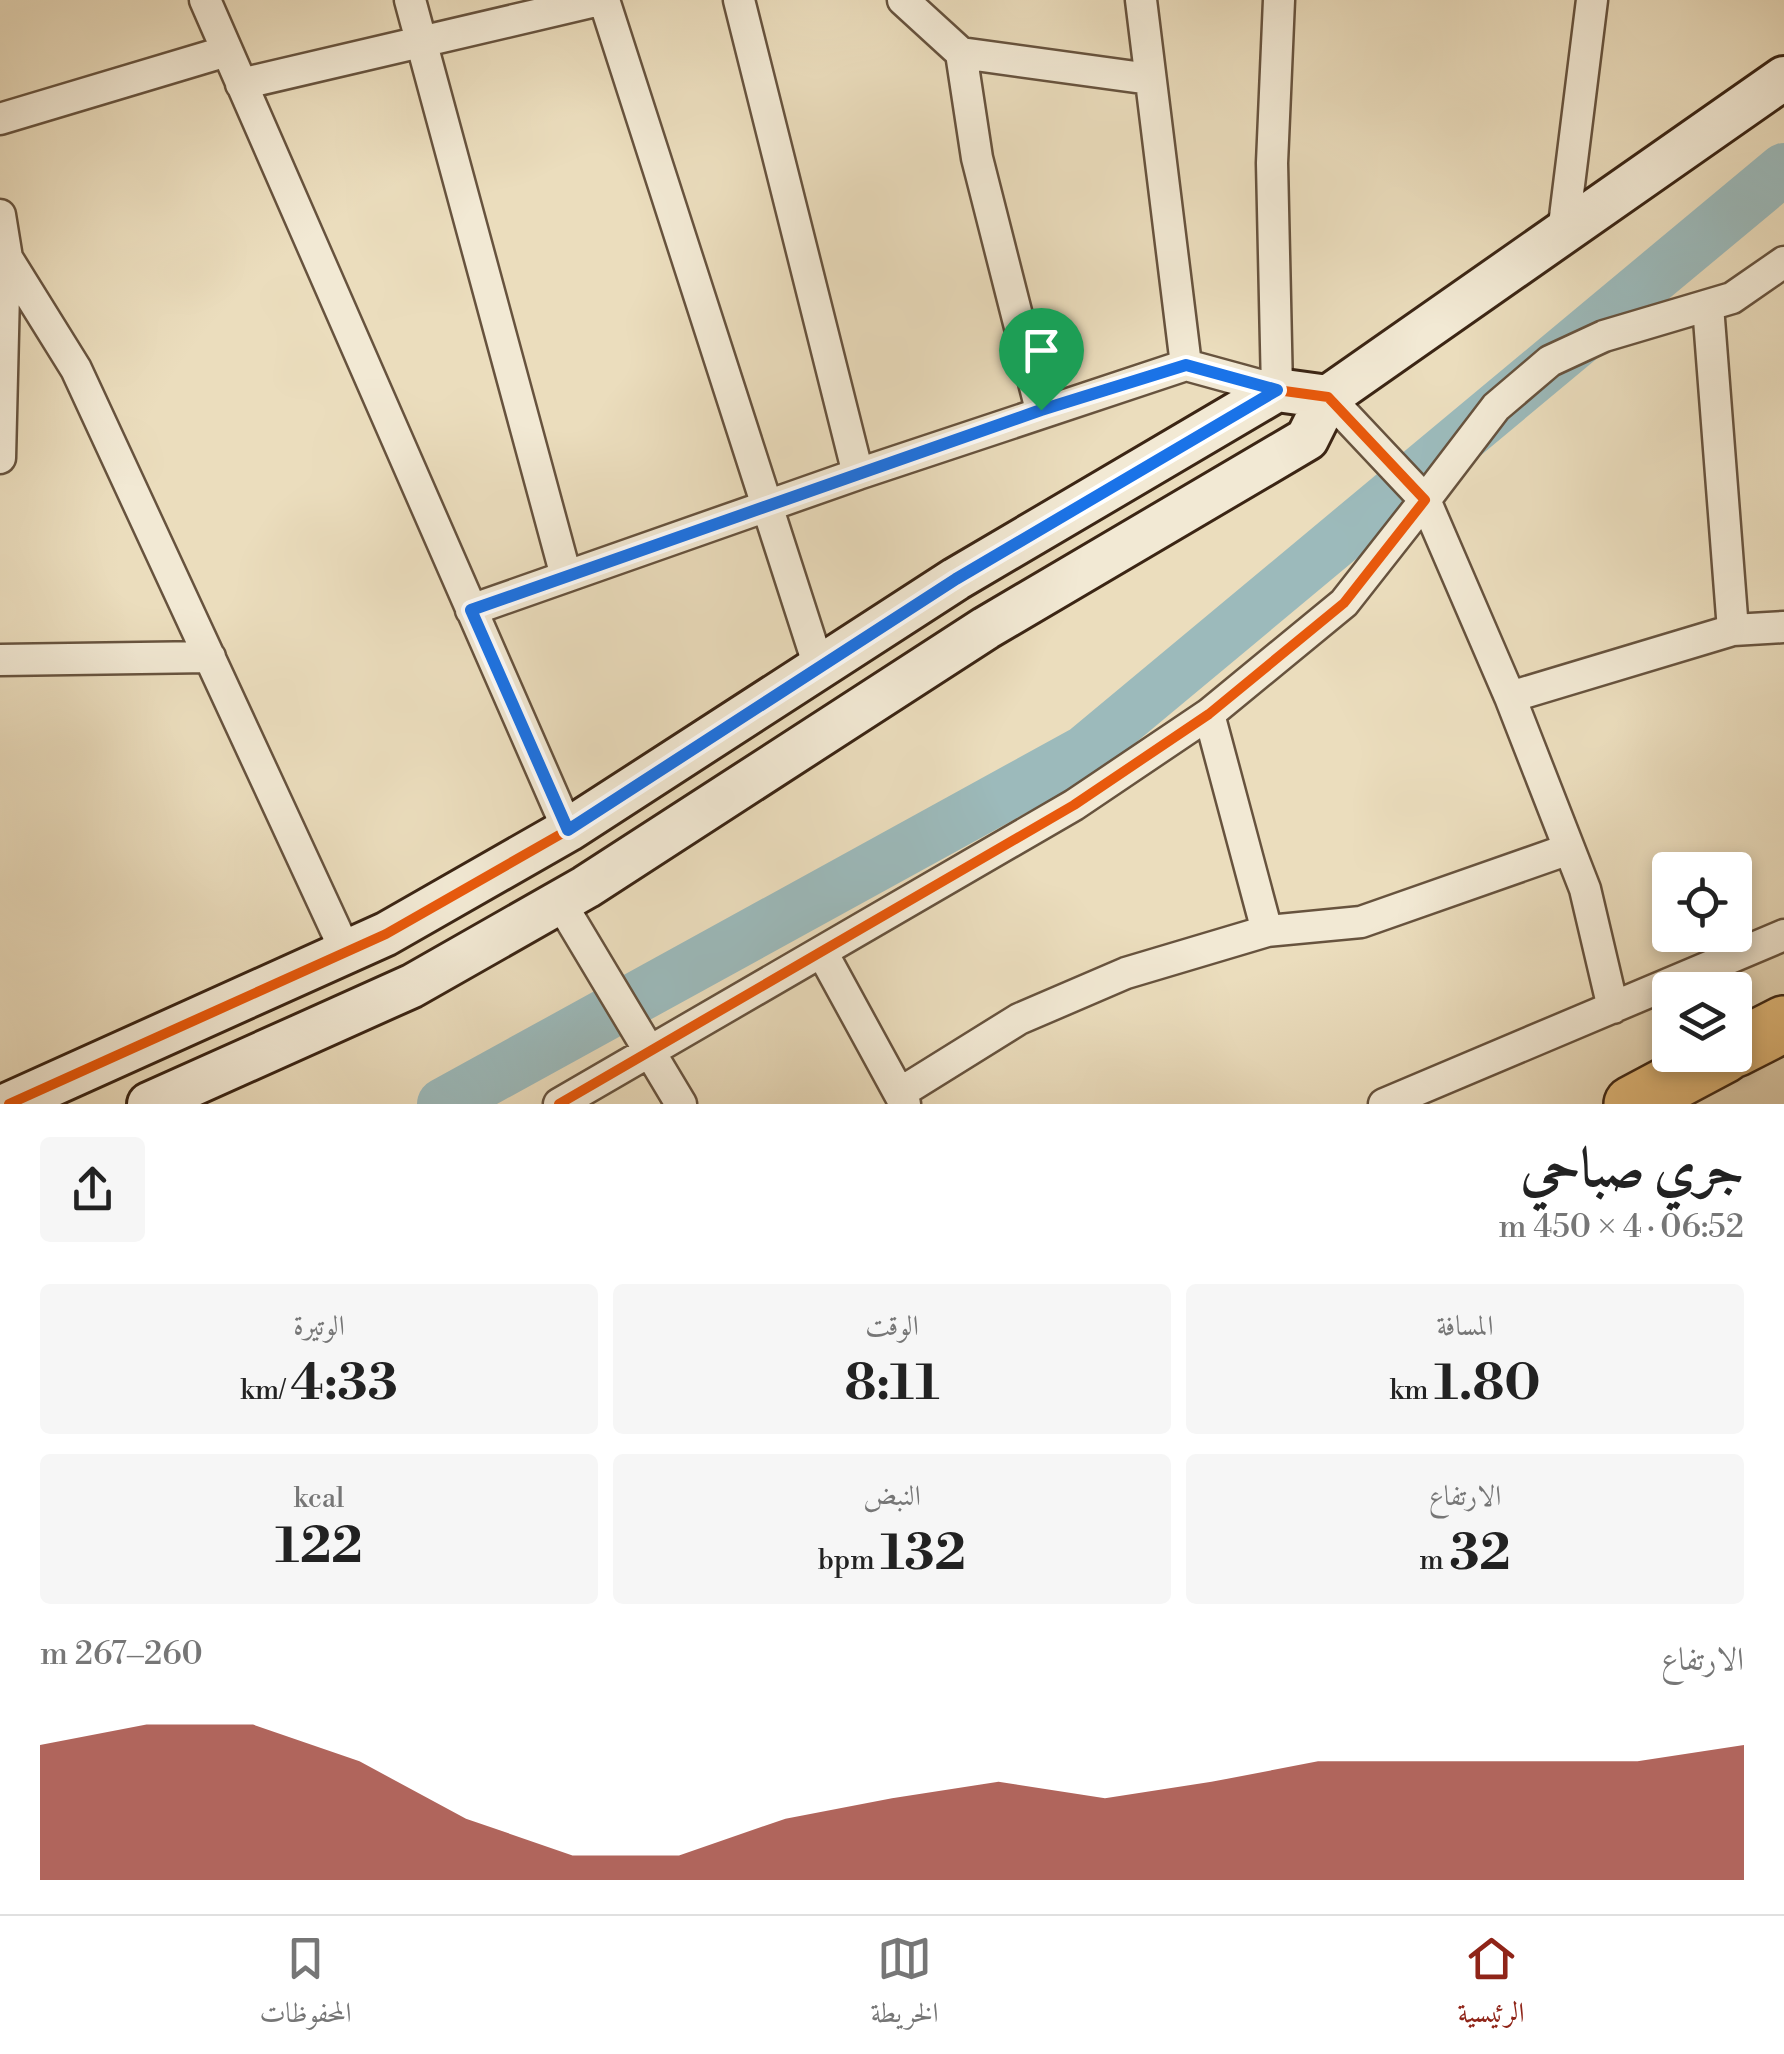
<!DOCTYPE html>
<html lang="ar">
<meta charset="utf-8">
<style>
:root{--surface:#fff;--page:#f6f6f6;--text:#222;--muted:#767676;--line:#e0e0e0;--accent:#8f2418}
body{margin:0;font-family:"Libre Bodoni",Amiri,serif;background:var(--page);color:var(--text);direction:rtl;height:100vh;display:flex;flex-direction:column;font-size:38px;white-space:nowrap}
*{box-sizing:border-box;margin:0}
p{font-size:32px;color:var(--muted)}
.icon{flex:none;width:55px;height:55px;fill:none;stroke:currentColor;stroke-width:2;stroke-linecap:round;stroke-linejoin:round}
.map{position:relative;height:1104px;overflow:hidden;direction:ltr}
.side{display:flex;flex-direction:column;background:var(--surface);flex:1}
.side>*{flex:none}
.fabs{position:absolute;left:1652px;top:852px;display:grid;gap:20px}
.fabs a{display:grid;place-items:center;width:100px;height:100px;border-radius:10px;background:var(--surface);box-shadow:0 5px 15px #0003;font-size:50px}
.pin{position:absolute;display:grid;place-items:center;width:85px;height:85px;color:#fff;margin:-102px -42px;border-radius:50% 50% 50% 0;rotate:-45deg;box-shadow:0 0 10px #0007}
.pin .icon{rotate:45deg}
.round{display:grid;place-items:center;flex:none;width:105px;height:105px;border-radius:10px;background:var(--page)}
.headline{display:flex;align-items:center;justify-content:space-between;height:170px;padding:0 40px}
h1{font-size:55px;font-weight:700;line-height:75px}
.metrics{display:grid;grid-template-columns:repeat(3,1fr);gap:15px;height:170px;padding:10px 40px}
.metrics div{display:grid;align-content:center;border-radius:10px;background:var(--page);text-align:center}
.metrics b{font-size:50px;font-weight:700}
.metrics small{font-size:28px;font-weight:400}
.metrics p{font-size:28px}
.chart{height:280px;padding:20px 40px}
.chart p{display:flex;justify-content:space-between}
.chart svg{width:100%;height:180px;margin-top:10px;fill:var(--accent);opacity:.7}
.menu{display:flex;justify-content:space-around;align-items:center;height:140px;border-top:2px solid var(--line);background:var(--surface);font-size:28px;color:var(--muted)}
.menu a{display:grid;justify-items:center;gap:5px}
.menu .current{color:var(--accent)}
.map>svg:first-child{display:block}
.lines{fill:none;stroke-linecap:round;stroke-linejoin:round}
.river{stroke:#9cbabb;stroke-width:52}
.street-casing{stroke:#67533e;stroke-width:35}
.secondary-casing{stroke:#3b2514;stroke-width:48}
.highway-casing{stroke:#3b2514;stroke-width:60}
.street{stroke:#f2e9d4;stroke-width:30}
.secondary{stroke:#f2e9d4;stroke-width:42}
.highway{stroke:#e6be7e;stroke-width:55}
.cycleway-casing{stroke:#f2e9d4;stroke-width:16}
.cycleway{stroke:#e8590c;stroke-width:10}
.route-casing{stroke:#fff;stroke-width:20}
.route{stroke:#1a73e8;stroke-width:12}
</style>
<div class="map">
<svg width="1784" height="1104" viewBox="0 0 1784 1104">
<rect width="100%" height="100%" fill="#ebddbd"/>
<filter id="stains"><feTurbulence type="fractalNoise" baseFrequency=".002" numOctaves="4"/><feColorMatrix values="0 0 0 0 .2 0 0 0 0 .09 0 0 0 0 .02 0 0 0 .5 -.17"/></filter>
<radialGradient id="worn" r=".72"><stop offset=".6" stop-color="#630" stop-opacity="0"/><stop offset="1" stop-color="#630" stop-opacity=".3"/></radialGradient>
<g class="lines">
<path class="river" d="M 443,1104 L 1085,751 L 1784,169"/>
<defs>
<path id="street" d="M 205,0 L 568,830
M 410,0 L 566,576
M 604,0 L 819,667
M 903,0 L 961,53 L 977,158 L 1041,410
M 1141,0 L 1186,365
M 961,53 L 1150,79
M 241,84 L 600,0
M 0,119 L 227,51
M 0,215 L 7,258 L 76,369 L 346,952
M 1563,233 L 1592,0
M 1708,306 L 1733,630
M 0,458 L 5,251
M 858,474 L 1186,365 L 1277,390 L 1272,163 L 1279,0
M 471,610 L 858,474 L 739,0
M 0,660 L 210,657
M 1510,697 L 1733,630 L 1784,627
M 1209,714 L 1267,931
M 560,902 L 681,1104
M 823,954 L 905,1104
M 1613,1008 L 1585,889 L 1510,697 L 1425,500 L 1496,407 L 1550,361 L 1604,336 L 1732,298 L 1784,262
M 900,1093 L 1019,1019 L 1126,973 L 1267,931 L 1361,922 L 1569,849
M 559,1104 L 1074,805 L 1209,714 L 1344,603 L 1425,500 L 1328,397
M 1384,1104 L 1784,935"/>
<path id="secondary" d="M 9,1104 L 386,934 L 568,830 L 956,579 L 1277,390 L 1328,397
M 149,1104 L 412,986 L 586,887 L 986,628 L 1307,439 L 1328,397 L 1784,78"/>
<path id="highway" d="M 1735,1049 L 1784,1024
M 1632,1104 L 1724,1055"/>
</defs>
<use href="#street" class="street-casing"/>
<use href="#secondary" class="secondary-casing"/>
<use href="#highway" class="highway-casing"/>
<use href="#street" class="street"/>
<use href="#secondary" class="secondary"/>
<use href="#highway" class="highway"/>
<defs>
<path id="cycleway" d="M 9,1104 L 386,934 L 568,830 L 956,579 L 1277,390 L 1328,397 L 1425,500 L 1344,603 L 1209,714 L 1074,805 L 559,1104"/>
</defs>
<use href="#cycleway" class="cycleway-casing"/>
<use href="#cycleway" class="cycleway"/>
</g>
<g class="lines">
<defs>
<path id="route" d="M 1186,365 L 1277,390 L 956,579 L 568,830 L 471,610 L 1041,410 Z"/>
</defs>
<use href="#route" class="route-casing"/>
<use href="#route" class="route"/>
</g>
<rect width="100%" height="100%" filter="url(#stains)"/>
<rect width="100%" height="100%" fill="url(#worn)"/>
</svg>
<div class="fabs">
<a><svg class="icon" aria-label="locate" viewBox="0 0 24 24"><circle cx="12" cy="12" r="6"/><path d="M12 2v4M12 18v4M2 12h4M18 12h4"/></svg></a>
<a><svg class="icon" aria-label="layers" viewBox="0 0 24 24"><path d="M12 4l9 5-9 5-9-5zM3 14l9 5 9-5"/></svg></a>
</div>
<div class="pin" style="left:1041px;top:410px;background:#1e9e55"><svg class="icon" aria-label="arrive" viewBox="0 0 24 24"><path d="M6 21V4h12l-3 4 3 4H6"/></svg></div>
</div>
<section class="side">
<div class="headline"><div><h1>جري صباحي</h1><p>06:52 · 4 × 450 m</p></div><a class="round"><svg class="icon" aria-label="share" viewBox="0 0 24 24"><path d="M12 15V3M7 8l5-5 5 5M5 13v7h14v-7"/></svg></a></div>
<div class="metrics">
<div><p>المسافة</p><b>1.80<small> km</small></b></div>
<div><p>الوقت</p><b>8:11</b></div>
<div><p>الوتيرة</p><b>4:33<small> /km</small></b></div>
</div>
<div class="metrics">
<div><p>الارتفاع</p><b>32<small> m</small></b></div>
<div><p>النبض</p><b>132<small> bpm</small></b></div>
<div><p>kcal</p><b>122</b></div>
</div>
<div class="chart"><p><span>الارتفاع</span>260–267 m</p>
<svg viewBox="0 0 160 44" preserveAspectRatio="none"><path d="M0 44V11L10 6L20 6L30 15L40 29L50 38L60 38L70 29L80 24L90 20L100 24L110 20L120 15L130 15L140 15L150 15L160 11V44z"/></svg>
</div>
</section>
<nav class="menu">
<a class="current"><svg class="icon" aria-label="home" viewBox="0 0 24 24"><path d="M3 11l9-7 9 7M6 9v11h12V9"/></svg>الرئيسية</a>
<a><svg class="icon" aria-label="map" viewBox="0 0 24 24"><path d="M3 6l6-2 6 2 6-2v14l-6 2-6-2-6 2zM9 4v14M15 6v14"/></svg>الخريطة</a>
<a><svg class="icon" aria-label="saved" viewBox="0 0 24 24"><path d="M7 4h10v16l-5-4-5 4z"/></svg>المحفوظات</a>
</nav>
